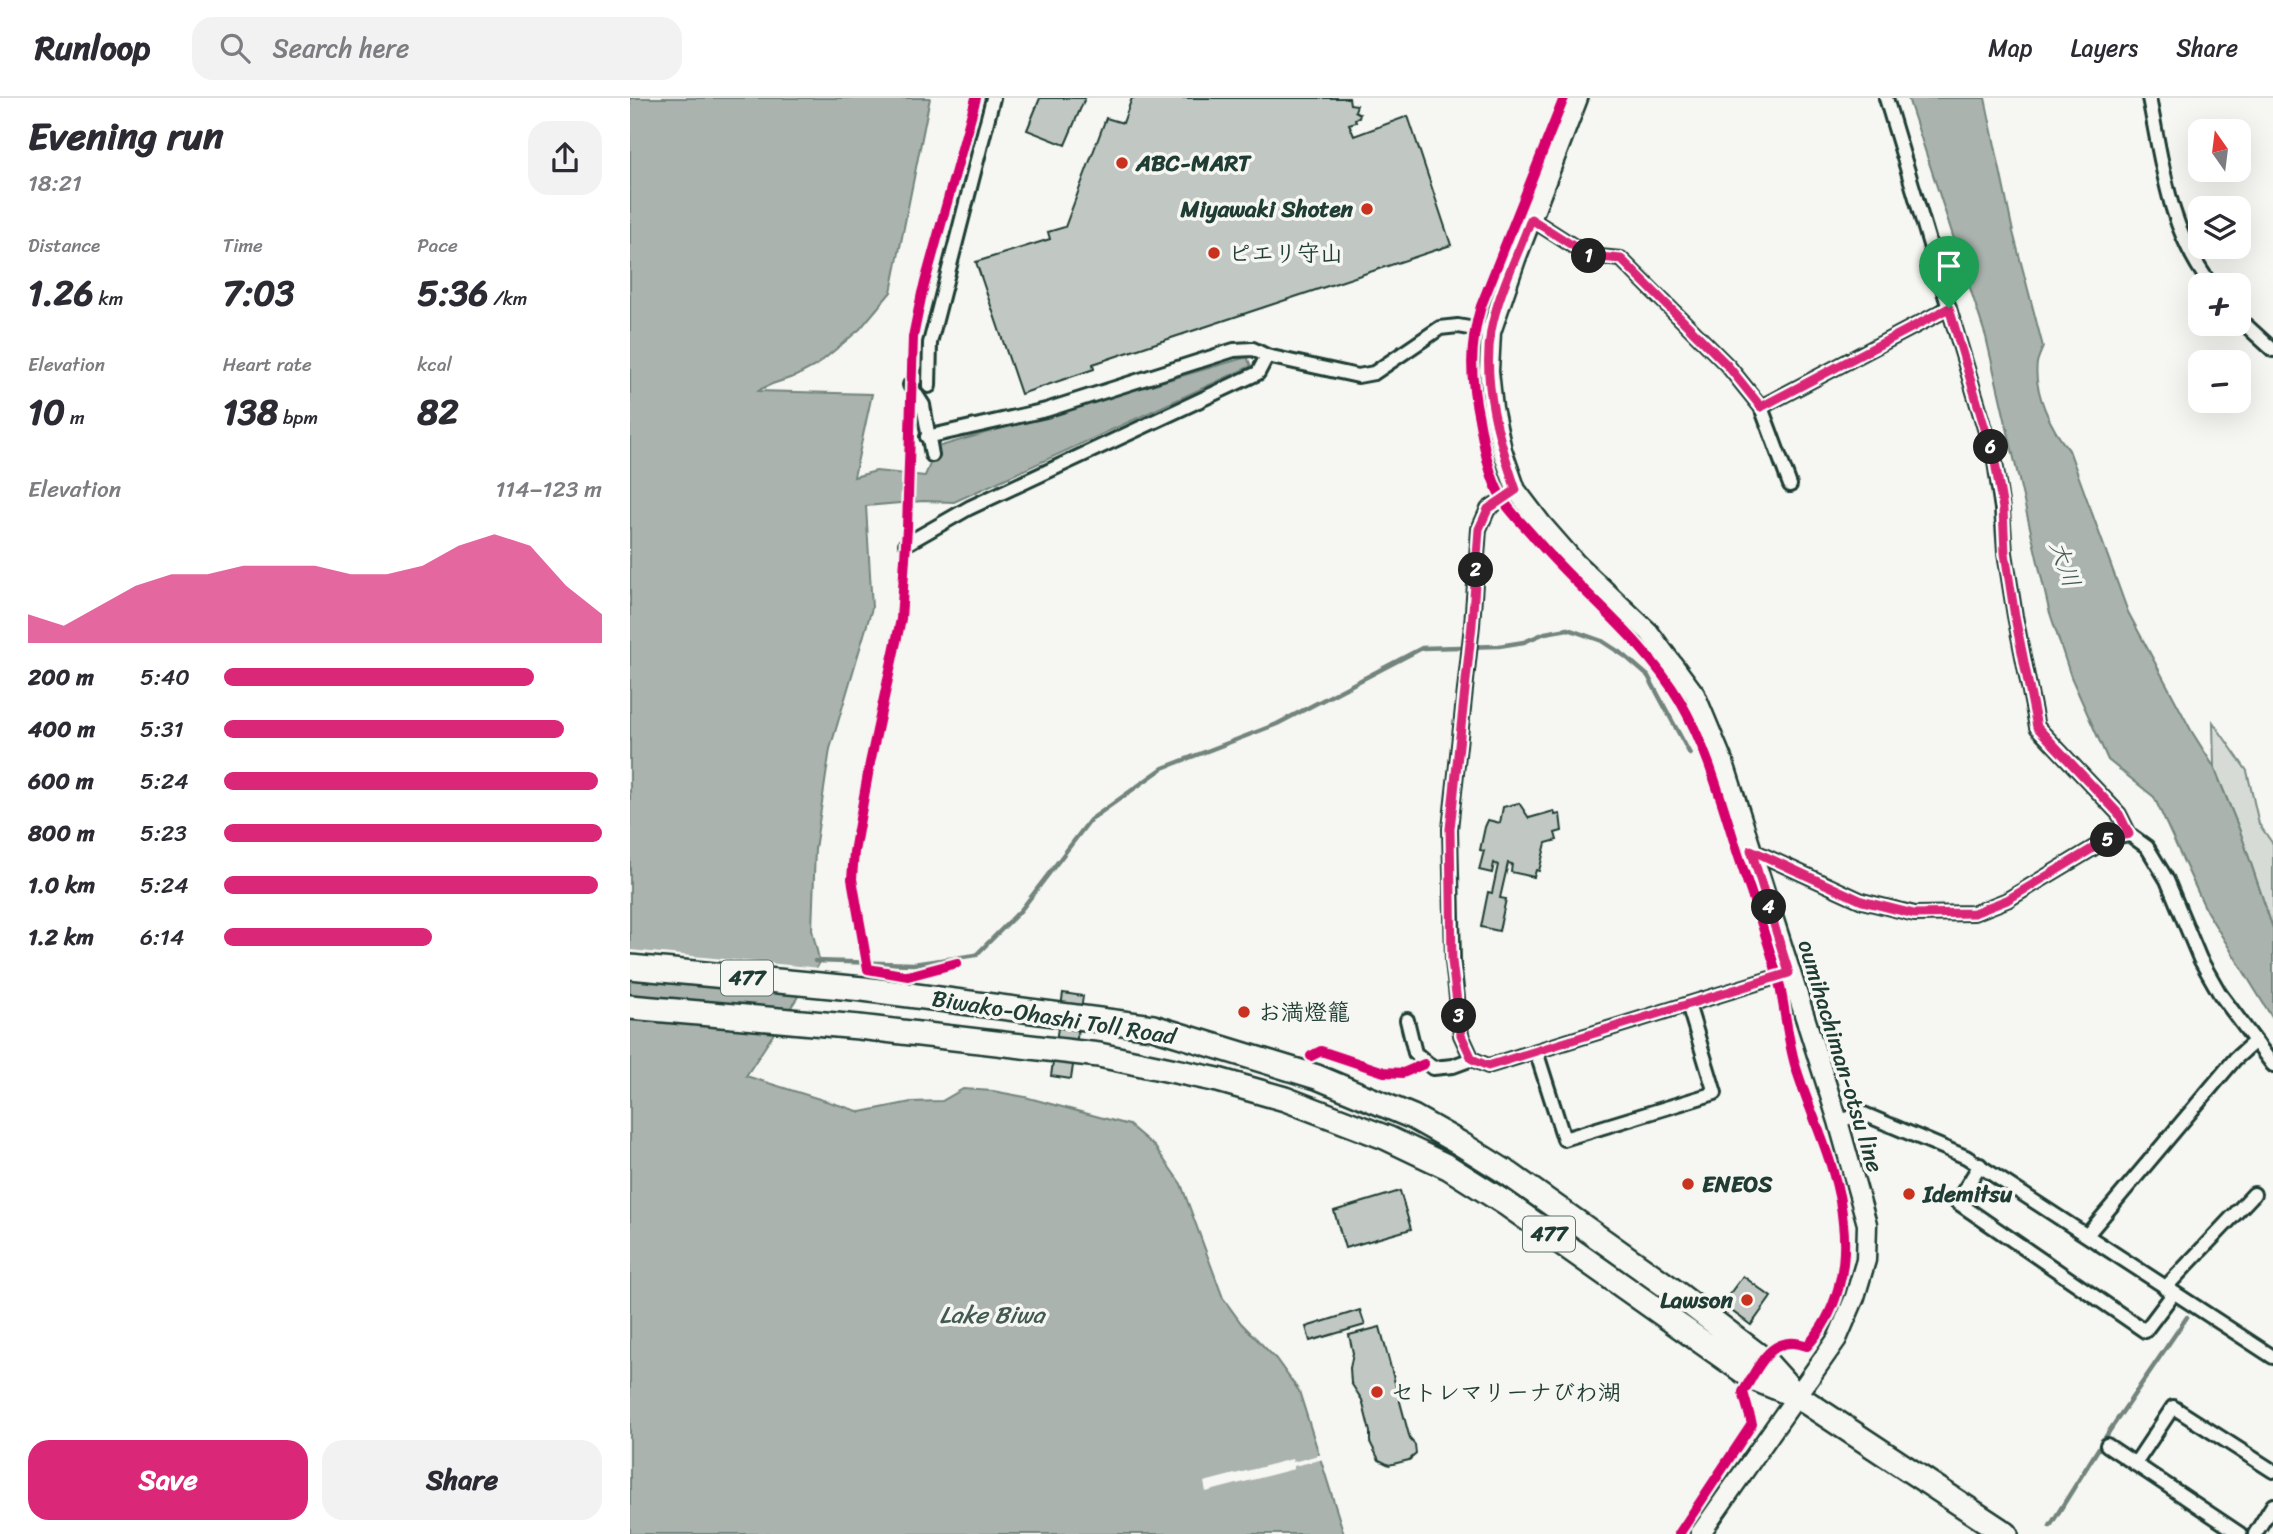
<!DOCTYPE html>
<meta charset="utf-8">
<style>
:root{--surface:#fff;--page:#f2f2f3;--text:#2b2b33;--muted:#7c7c81;--line:#e1e1e2;--accent:#db2777}
body{margin:0;font-family:Sriracha,"Klee One",sans-serif;background:var(--page);color:var(--text);height:100vh;display:flex;flex-direction:column;font-size:26px;white-space:nowrap}
*{box-sizing:border-box;margin:0}
p{font-size:23px;color:var(--muted)}
.icon{flex:none;width:38px;height:38px;fill:none;stroke:currentColor;stroke-width:2;stroke-linecap:round;stroke-linejoin:round}
.map{position:relative;flex:1;overflow:hidden}
.sheet{display:flex;flex-direction:column;background:var(--surface);width:630px}
.sheet>*{flex:none}
.needle{width:46px;rotate:346deg}
.fabs{position:absolute;left:1558px;top:21px;display:grid;gap:14px}
.fabs a{display:grid;place-items:center;width:63px;height:63px;border-radius:14px;background:var(--surface);box-shadow:0 7px 28px #0002;font-size:35px}
.pin{position:absolute;display:grid;place-items:center;width:60px;height:60px;color:#fff;margin:-72px -30px;border-radius:50% 50% 50% 0;rotate:-45deg;box-shadow:0 0 7px #0007}
.pin .icon{rotate:45deg}
.km{position:absolute;width:35px;height:35px;margin:-18px;border-radius:50%;background:#222;color:#fff;font-size:19px;line-height:35px;text-align:center}
.round{display:grid;place-items:center;flex:none;width:74px;height:74px;border-radius:21px;background:var(--page)}
.summary{display:flex;align-items:center;justify-content:space-between;height:119px;padding:0 28px}
h1{font-size:38px;font-weight:700;line-height:52px}
.figures{display:grid;grid-template-columns:repeat(3,1fr);gap:10px;height:119px;padding:7px 28px}
.figures div{display:grid;align-content:center}
.figures b{font-size:35px;font-weight:700}
.figures small{font-size:19px;font-weight:400}
.figures p{font-size:19px}
.chart{height:196px;padding:14px 28px}
.chart p{display:flex;justify-content:space-between}
.chart svg{width:100%;height:126px;margin-top:7px;fill:var(--accent);opacity:.7}
.cta{display:flex;gap:14px;margin-top:auto;padding:14px 28px}
.cta a{flex:1;height:80px;border-radius:21px;background:var(--accent);color:#fff;font-size:28px;font-weight:700;line-height:80px;text-align:center}
.cta a+a{background:var(--page);color:var(--text)}
ul{padding:0 28px;list-style:none;font-size:23px}
li{display:grid;grid-template-columns:112px 84px 1fr;align-items:center;height:52px}
li i{height:18px;border-radius:9px;background:var(--accent)}
header{display:flex;align-items:center;gap:42px;box-sizing:border-box;height:98px;padding:0 35px;background:var(--surface);border-bottom:2px solid var(--line)}
header strong{font-size:33px}
nav{display:flex;gap:38px;margin-inline-start:auto;font-size:24px}
.search{width:490px;height:63px;background:var(--page);display:flex;align-items:center;gap:18px;box-sizing:border-box;padding:0 24px;border-radius:21px;color:var(--muted);font-size:26px}
main{display:flex;flex:1;min-height:0}
.map>svg:first-child{display:block}
.green{fill:#d6dbd6;stroke:#7a8c85;stroke-width:2}
.water{fill:#aab3ae;stroke:#72847d;stroke-width:2}
.pier{fill:#f6f6f2}
.lines{fill:none;stroke-linecap:round;stroke-linejoin:round}
.stream{stroke:#72847d;stroke-width:4.5}
.building{fill:#c1c8c3;stroke:#1f3d34;stroke-width:2}
.street-casing{stroke:#1f3d34;stroke-width:18}
.secondary-casing{stroke:#1f3d34;stroke-width:23}
.highway-casing{stroke:#1f3d34;stroke-width:28}
.street{stroke:#f6f6f2;stroke-width:12}
.secondary{stroke:#f6f6f2;stroke-width:18}
.highway{stroke:#f6f6f2;stroke-width:23}
.cycleway-casing{stroke:#f6f6f2;stroke-width:15}
.cycleway{stroke:#d6006c;stroke-width:10}
.route-casing{stroke:#fff;stroke-width:14}
.route{stroke:#db2777;stroke-width:9}
.poi-dot{fill:#c8321e;stroke:#f6f6f2;stroke-width:2.5}
.labels{text-anchor:middle;stroke-width:7;stroke-linejoin:round;paint-order:stroke}
.shield{fill:#f6f6f2;stroke:#60746d;stroke-width:2}
.shield-label{font-size:21px;font-weight:bold;fill:#1f3d34}
.poi-label{font-size:23px;font-weight:bold;fill:#1f3d34;stroke:#f6f6f2;text-anchor:start}
.street-label{font-size:23px;fill:#1f3d34;stroke:#f6f6f2}
.water-label{font-size:24px;font-style:italic;fill:#425a52;stroke:#f6f6f2}
</style>
<header>
<strong>Runloop</strong>
<div class="search"><svg class="icon" aria-label="search" viewBox="0 0 24 24"><circle cx="10" cy="10" r="6"/><path d="M15 15l6 6"/></svg>Search here</div>
<nav><a>Map</a><a>Layers</a><a>Share</a></nav>
</header>
<main>
<section class="sheet">
<div class="summary"><div><h1>Evening run</h1><p>18:21</p></div><a class="round"><svg class="icon" aria-label="share" viewBox="0 0 24 24"><path d="M12 15V3M7 8l5-5 5 5M5 13v7h14v-7"/></svg></a></div>
<div class="figures">
<div><p>Distance</p><b>1.26<small> km</small></b></div>
<div><p>Time</p><b>7:03</b></div>
<div><p>Pace</p><b>5:36<small> /km</small></b></div>
</div>
<div class="figures">
<div><p>Elevation</p><b>10<small> m</small></b></div>
<div><p>Heart rate</p><b>138<small> bpm</small></b></div>
<div><p>kcal</p><b>82</b></div>
</div>
<div class="chart"><p><span>Elevation</span>114–123 m</p>
<svg viewBox="0 0 160 44" preserveAspectRatio="none"><path d="M0 44V34L10 38L20 31L30 24L40 20L50 20L60 17L70 17L80 17L90 20L100 20L110 17L120 10L130 6L140 10L150 24L160 34V44z"/></svg>
</div>
<ul>
<li><b>200 m</b>5:40<i style="width:82%"></i></li>
<li><b>400 m</b>5:31<i style="width:90%"></i></li>
<li><b>600 m</b>5:24<i style="width:99%"></i></li>
<li><b>800 m</b>5:23<i style="width:100%"></i></li>
<li><b>1.0 km</b>5:24<i style="width:99%"></i></li>
<li><b>1.2 km</b>6:14<i style="width:55%"></i></li>
</ul>
<div class="cta"><a>Save</a><a>Share</a></div>
</section>
<div class="map">
<svg width="1643" height="1436" viewBox="0 0 1643 1436">
<rect width="100%" height="100%" fill="#f6f6f2"/>
<filter id="ink" filterUnits="userSpaceOnUse"><feTurbulence type="fractalNoise" baseFrequency=".0143" numOctaves="2"/><feDisplacementMap in="SourceGraphic" scale="14" xChannelSelector="R" yChannelSelector="G"/><feConvolveMatrix kernelMatrix="1 2 1 2 8 2 1 2 1" color-interpolation-filters="sRGB"/></filter>
<g filter="url(#ink)">
<path class="green" d="M 1583,624 L 1617,673 L 1629,726 L 1643,746 L 1643,831 L 1610,733 L 1584,669 Z"/>
<path class="water" d="M 0,0 L 300,0 L 261,194 L 230,231 L 187,267 L 166,278 L 142,286 L 127,293 L 242,296 L 224,379 L 246,373 L 295,378 L 307,349 L 617,259 L 621,268 L 324,404 L 293,403 L 236,408 L 242,510 L 200,651 L 185,751 L 182,832 L 189,861 L 188,868 L 116,978 L 231,1014 L 281,1004 L 312,1003 L 333,991 L 363,993 L 395,999 L 499,1027 L 525,1049 L 551,1086 L 593,1200 L 611,1225 L 646,1261 L 669,1293 L 714,1436 L 0,1436 Z
M 1278,0 L 1355,0 L 1383,134 L 1413,249 C 1411,254 1408,260 1407,265 C 1403,293 1421,331 1439,352 L 1498,514 L 1562,634 L 1584,669 L 1610,733 L 1643,831 L 1643,921 L 1577,814 L 1524,699 L 1478,662 L 1441,579 L 1419,512 L 1356,239 Z"/>
<path class="pier" d="M 0,852 L 191,870 L 174,896 L 0,879 Z
M 692,1356 L 694,1361 L 664,1368 L 664,1371 L 576,1394 L 574,1384 L 662,1361 L 663,1364 Z"/>
<g class="lines">
<path class="stream" d="M 185,863 L 283,866 L 346,857 L 391,812 L 460,722 L 533,670 L 647,626 L 792,550 L 869,548 L 894,544 L 915,535 L 938,531 L 972,543 L 995,558 L 1018,578 L 1060,656
M 1420,1428 L 1480,1332 L 1557,1219"/>
</g>
<path class="building" d="M 410,0 L 455,0 L 435,47 L 397,32 Z
M 502,0 L 719,0 L 720,6 L 727,7 L 725,13 L 730,16 L 729,20 L 725,21 L 726,24 L 719,26 L 724,38 L 778,18 L 821,147 L 463,266 L 464,271 L 391,296 L 346,164 L 420,141 L 418,134 L 435,129 L 476,20 L 493,25 Z
M 889,705 L 899,720 L 924,713 L 925,717 L 930,716 L 932,733 L 925,735 L 927,742 L 916,745 L 909,773 L 906,772 L 904,779 L 881,774 L 882,766 L 878,765 L 870,800 L 876,801 L 869,833 L 851,829 L 858,794 L 862,795 L 868,767 L 864,765 L 862,775 L 849,772 L 854,753 L 850,752 L 855,729 L 858,722 L 870,725 L 873,709 Z
M 433,895 L 453,898 L 441,981 L 421,978 Z
M 770,1093 L 781,1131 L 715,1150 L 704,1113 Z
M 1113,1178 L 1141,1199 L 1121,1227 L 1092,1206 Z
M 730,1212 L 735,1227 L 680,1243 L 676,1229 Z
M 750,1229 L 780,1341 L 785,1347 L 786,1356 L 779,1362 L 759,1367 L 749,1362 L 740,1344 L 740,1334 L 732,1302 L 721,1285 L 720,1270 L 723,1255 L 719,1237 Z"/>
<g class="lines">
<defs>
<path id="street" d="M 1256,0 L 1365,364 L 1372,411 L 1375,455 L 1385,518 L 1407,629 L 1489,716 L 1499,736 L 1517,749 L 1537,782 L 1570,861 L 1590,896 L 1643,967
M 1519,0 C 1533,68 1538,130 1581,187
M 901,121 L 959,158 L 991,161 L 1098,268 L 1131,309 L 1160,387
M 1608,220 L 1643,252
M 280,287 L 293,307 L 302,357
M 299,288 L 300,245 L 363,0
M 1131,309 L 1319,210
M 297,339 L 416,312 L 604,252 L 623,251 L 637,258 L 728,278 L 744,275 L 810,230 L 828,228 L 861,234
M 886,392 L 858,411 L 849,431 L 842,527 L 820,731 L 823,863 L 831,937 L 842,961 L 858,968 L 1159,875
M 276,446 L 339,410 L 628,275 L 637,258
M 1121,752 L 1232,803 L 1285,816 L 1344,815 L 1377,802 L 1480,740 L 1499,736
M 777,922 L 785,955 L 803,970 L 823,968 L 842,961
M 906,953 L 934,1041 L 1085,995 L 1058,906
M 1208,1023 L 1234,1016 L 1336,1059 L 1643,1259
M 1350,1067 L 1327,1104 L 1515,1233 L 1543,1196
M 1457,1137 L 1605,961 L 1624,944
M 1535,1190 L 1624,1096
M 1477,1347 L 1610,1436
M 1505,1366 L 1543,1309 L 1643,1373
M 1625,1436 L 1643,1407"/>
<path id="secondary" d="M 948,0 L 886,161 L 861,234 L 859,273 L 863,310 L 872,352 L 886,392 L 911,425 L 946,465 L 1019,534 L 1065,596 L 1095,668 L 1208,1023 L 1237,1126 L 1236,1162 L 1225,1199 L 1207,1241 L 1070,1436"/>
<path id="highway" d="M 0,869 L 233,891 L 523,929 L 687,979 L 783,1019 L 831,1046 L 879,1076 L 1041,1191 L 1134,1262 L 1162,1293
M 0,909 L 229,929 L 469,957 L 588,982 L 655,1001 L 757,1040 L 818,1069 L 878,1107 L 1123,1280 L 1167,1298 L 1376,1436"/>
</defs>
<use href="#street" class="street-casing"/>
<use href="#secondary" class="secondary-casing"/>
<use href="#highway" class="highway-casing"/>
<use href="#street" class="street"/>
<use href="#secondary" class="secondary"/>
<use href="#highway" class="highway"/>
<defs>
<path id="cycleway" d="M 934,0 L 851,208 C 839,249 840,279 849,321 C 854,348 858,375 871,399 C 879,413 893,426 904,439 C 951,495 1012,539 1050,603 C 1078,651 1092,706 1109,759 C 1122,799 1138,839 1148,880 C 1156,912 1157,945 1168,976 C 1184,1025 1209,1073 1213,1125 C 1218,1169 1207,1216 1177,1248 C 1141,1234 1129,1269 1113,1294 L 1122,1326 L 1049,1436
M 327,865 L 278,878 L 238,871 L 222,781 L 224,754 L 240,665 L 271,521 L 277,430 L 283,239 L 292,195 L 346,0
M 681,958 L 691,953 L 754,974 L 773,975 L 794,966"/>
</defs>
<use href="#cycleway" class="cycleway-casing"/>
<use href="#cycleway" class="cycleway"/>
</g>
</g>
<g class="lines" filter="url(#ink)">
<defs>
<path id="route" d="M 901,121 L 959,158 L 991,161 L 1098,268 L 1131,309 L 1319,210 L 1365,364 L 1373,411 L 1375,455 L 1385,519 L 1407,629 L 1489,716 L 1499,736 L 1480,740 L 1377,802 L 1344,815 L 1284,816 L 1232,803 L 1121,752 L 1159,875 L 858,968 L 842,961 L 831,937 L 822,863 L 820,731 L 842,527 L 849,431 L 858,411 L 886,392 C 869,342 852,286 861,233 C 868,195 888,157 901,121 Z"/>
</defs>
<use href="#route" class="route-casing"/>
<use href="#route" class="route"/>
</g>
<g class="poi-dot">
<circle cx="492" cy="65" r="7"/>
<circle cx="737" cy="111" r="7"/>
<circle cx="584" cy="155" r="7"/>
<circle cx="614" cy="914" r="7"/>
<circle cx="1058" cy="1086" r="7"/>
<circle cx="1279" cy="1096" r="7"/>
<circle cx="1117" cy="1202" r="7"/>
<circle cx="747" cy="1294" r="7"/>
</g>
<g class="labels">
<g class="shield">
<rect x="91" y="862.5" width="52" height="35" rx="5"/>
<rect x="893" y="1118.5" width="52" height="35" rx="5"/>
</g>
<g class="shield-label">
<text x="117" y="887">477</text>
<text x="919" y="1143">477</text>
</g>
<g class="poi-label">
<text x="506" y="73">ABC-MART</text>
<text x="723" y="119" text-anchor="end">Miyawaki Shoten</text>
<text x="598" y="163">ピエリ守山</text>
<text x="628" y="922">お満燈籠</text>
<text x="1072" y="1094">ENEOS</text>
<text x="1293" y="1104">Idemitsu</text>
<text x="1103" y="1210" text-anchor="end">Lawson</text>
<text x="761" y="1302">セトレマリーナびわ湖</text>
</g>
<g class="street-label">
<text transform="translate(424 919) rotate(9)" y="8">Biwako-Ohashi Toll Road</text>
<text transform="translate(1211 958) rotate(73)" y="8">oumihachiman-otsu line</text>
</g>
<g class="water-label">
<text transform="translate(1435 466) rotate(71)" y="8">大川</text>
<text x="362" y="1225">Lake Biwa</text>
</g>
</g>
</svg>
<div class="fabs">
<a><svg class="needle" viewBox="-14 -14 28 28"><path d="M0-13l5 13h-10z" fill="#e53935"/><path d="M0 13l5-13h-10z" fill="#7c7c81"/></svg></a>
<a><svg class="icon" aria-label="layers" viewBox="0 0 24 24"><path d="M12 4l9 5-9 5-9-5zM3 14l9 5 9-5"/></svg></a>
<a>+</a>
<a>−</a>
</div>
<div class="pin" style="left:1319px;top:210px;background:#1e9e55"><svg class="icon" aria-label="arrive" viewBox="0 0 24 24"><path d="M6 21V4h12l-3 4 3 4H6"/></svg></div>
<b class="km" style="left:959px;top:158px">1</b>
<b class="km" style="left:846px;top:472px">2</b>
<b class="km" style="left:829px;top:918px">3</b>
<b class="km" style="left:1139px;top:809px">4</b>
<b class="km" style="left:1478px;top:742px">5</b>
<b class="km" style="left:1361px;top:349px">6</b>
</div>
</main>
